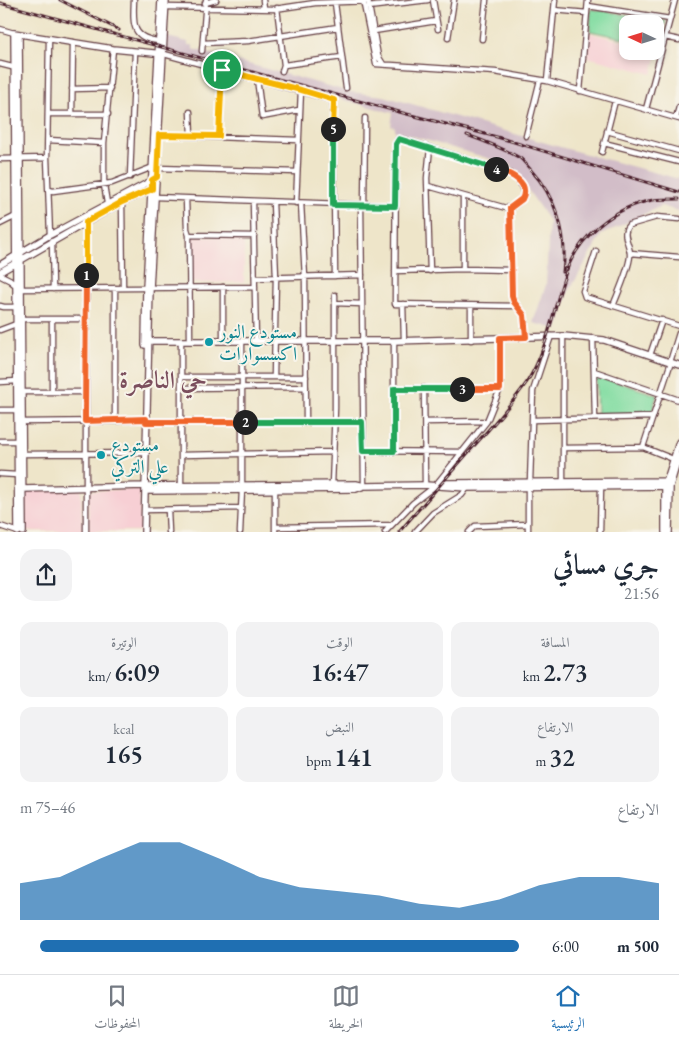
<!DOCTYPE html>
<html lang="ar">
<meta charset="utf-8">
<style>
:root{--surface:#fff;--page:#f2f2f3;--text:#1f2937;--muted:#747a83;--line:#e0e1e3;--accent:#1f6fb2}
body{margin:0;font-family:"EB Garamond",Amiri,serif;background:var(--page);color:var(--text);direction:rtl;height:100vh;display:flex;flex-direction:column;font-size:19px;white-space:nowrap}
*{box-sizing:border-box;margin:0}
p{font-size:16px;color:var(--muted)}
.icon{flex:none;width:28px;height:28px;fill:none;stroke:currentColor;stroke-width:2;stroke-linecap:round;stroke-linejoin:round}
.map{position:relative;height:532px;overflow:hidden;direction:ltr}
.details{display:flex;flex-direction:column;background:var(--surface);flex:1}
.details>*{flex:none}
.needle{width:32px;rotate:274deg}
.fabs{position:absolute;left:619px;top:15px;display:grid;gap:10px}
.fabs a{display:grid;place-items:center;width:45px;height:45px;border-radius:10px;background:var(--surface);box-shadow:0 2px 8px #0003;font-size:25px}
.pin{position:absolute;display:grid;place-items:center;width:42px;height:42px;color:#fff;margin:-21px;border:2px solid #fff;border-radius:50%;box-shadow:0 1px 5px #0007}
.km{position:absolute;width:25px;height:25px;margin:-12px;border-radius:50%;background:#222;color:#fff;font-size:14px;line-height:25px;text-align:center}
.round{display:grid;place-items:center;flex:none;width:52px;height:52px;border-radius:15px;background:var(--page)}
.head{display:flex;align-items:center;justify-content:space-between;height:85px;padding:0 20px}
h1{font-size:28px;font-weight:600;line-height:38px}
.figures{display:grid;grid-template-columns:repeat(3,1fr);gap:8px;height:85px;padding:5px 20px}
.figures div{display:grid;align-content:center;border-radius:12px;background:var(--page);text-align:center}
.figures b{font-size:25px;font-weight:600}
.figures small{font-size:14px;font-weight:400}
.figures p{font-size:14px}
.chart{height:140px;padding:10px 20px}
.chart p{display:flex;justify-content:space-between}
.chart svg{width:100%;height:90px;margin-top:5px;fill:var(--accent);opacity:.7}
ul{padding:0 20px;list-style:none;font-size:16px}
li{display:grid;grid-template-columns:80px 60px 1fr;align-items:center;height:38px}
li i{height:12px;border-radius:6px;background:var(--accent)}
.tab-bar{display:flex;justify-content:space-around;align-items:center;height:70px;border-top:1px solid var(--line);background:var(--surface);font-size:14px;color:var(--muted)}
.tab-bar a{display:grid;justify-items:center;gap:2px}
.tab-bar .active{color:var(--accent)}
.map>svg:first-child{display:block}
.built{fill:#f7cfd4}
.industrial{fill:#d2bdc8}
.green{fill:#84dda3;stroke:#677e67}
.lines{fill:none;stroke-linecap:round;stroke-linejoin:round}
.street-casing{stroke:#633d43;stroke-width:7}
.secondary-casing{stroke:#633d43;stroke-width:8}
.street{stroke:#fff;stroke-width:4.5}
.secondary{stroke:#fff;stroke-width:5.5}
.rail-casing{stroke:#4a1f2b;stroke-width:3}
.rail{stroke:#f7f3e8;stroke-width:1;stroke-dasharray:4;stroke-linecap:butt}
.split-1-casing{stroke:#fff;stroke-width:10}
.split-2-casing{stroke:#fff;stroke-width:10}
.split-3-casing{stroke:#fff;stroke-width:10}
.split-4-casing{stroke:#fff;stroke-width:10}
.split-5-casing{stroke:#fff;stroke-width:10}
.split-6-casing{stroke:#fff;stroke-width:10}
.split-1{stroke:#f5b400;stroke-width:6}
.split-2{stroke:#f0652b;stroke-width:6}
.split-3{stroke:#22a559;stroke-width:6}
.split-4{stroke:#f0652b;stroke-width:6}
.split-5{stroke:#22a559;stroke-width:6}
.split-6{stroke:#f5b400;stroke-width:6}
.culture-dot{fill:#0f9aa8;stroke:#f7f3e8;stroke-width:2}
.labels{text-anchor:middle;stroke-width:4;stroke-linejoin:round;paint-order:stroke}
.culture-label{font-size:19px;fill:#0d838f;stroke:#f7f3e8;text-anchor:start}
.district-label{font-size:24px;font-weight:bold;fill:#7b4e5d;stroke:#f7f3e8}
</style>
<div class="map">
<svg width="679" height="532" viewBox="0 0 679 532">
<rect width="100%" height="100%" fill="#f7f3e8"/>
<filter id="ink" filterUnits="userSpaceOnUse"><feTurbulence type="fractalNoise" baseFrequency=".02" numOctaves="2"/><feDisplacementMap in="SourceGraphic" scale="10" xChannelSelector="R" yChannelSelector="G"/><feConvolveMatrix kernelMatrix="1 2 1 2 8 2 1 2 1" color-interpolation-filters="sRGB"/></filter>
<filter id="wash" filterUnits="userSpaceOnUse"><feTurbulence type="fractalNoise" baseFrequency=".0096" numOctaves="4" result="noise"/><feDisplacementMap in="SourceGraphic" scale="20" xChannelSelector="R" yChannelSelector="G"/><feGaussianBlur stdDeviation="1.12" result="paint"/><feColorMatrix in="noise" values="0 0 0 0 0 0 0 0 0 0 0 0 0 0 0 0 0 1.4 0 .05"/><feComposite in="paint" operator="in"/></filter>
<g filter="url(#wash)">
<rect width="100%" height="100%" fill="#eee5c9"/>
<path class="built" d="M 589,33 L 627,42 L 628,51 L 655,51 L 655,49 L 658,50 L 652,74 L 587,57 Z
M 192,237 L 244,237 L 244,282 L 192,283 Z
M 140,489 L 140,531 L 89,531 L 88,491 Z
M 81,490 L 82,531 L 26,531 L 25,491 Z"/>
<path class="industrial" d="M 167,37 L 188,42 L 188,45 L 193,45 L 193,49 L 350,92 L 384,96 L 560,147 L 679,179 L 679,211 L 661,206 L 601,235 L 568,293 L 557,329 L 533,323 L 546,285 L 549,221 L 511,165 L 395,131 L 395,127 L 391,126 L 393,113 L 166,52 Z"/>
<path class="green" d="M 591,9 L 666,21 L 659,46 L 655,45 L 655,24 L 628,24 L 627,39 L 590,31 Z
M 596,375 L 657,395 L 651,415 L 597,415 Z"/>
</g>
<g filter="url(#ink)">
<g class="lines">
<defs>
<path id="street" d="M 134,0 C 133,24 131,39 160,41
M 263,0 L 264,8
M 363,0 L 376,64 L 495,72 L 547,81 L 679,119
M 368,0 L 378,56 L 383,64
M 433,0 L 438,29
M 205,3 L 216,0
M 335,3 L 346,88
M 588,6 L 670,19
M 166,7 L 275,9 L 315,3 L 369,1
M 368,7 L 428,0
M 277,8 L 284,65 L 282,71
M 554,10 L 587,13
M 0,29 L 14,33
M 374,31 L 436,21
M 665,37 L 679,40
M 448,38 L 454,0
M 49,39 L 47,158 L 50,235
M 482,39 L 486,0
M 203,43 L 248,41 L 338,27
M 202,51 L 206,0
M 164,54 L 333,100 L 335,276
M 0,64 L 16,68
M 284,65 L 342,57
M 257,79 L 262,117 L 299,110
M 547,81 L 555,0
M 72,89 L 110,88
M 580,91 L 588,0
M 646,109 L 675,0
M 190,112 L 191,136
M 48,114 L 108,114
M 72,114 L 73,42
M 676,118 L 679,107
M 607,131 L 679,151
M 159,135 L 298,140
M 219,136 L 222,70
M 526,136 L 540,80
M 48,140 L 104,143
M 604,143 L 679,162
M 602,152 L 615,101
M 0,159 L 47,158
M 158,168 L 297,172
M 130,177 L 135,52
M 428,186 L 506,208 C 513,208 522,201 524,194 L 520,182 L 510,173 L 403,139 L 398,139 L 396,144 L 395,304 L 517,306
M 49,190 L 53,191 L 112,183 L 153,167
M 463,196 L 463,269
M 156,197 L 395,206
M 186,199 L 187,229 L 189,235 L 190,341
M 253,201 L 256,341
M 122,202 L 123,288
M 273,202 L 276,277 L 274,377
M 107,203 L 104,185 L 104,143 L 113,49
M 296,203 L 301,90
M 301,203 L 305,277 L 306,422
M 361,206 L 364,486
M 364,206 L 365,118
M 510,208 L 512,296 L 514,302 L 524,315 L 526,337
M 0,224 L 16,216
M 189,235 L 254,236
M 52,241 L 53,289
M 596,251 L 583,291 L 585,297 L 679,326
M 630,253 L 679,257
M 395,271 L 463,269 L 512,270
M 430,271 L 427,178 L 430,148
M 255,278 L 362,275
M 223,287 L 223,341
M 115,288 L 115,421
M 21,289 L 255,287
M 335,303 L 362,304
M 403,304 L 404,340
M 0,306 L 4,307 L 16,307
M 471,306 L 471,340
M 613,306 C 618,293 629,269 630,256 C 631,245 620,234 629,225 L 657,217 L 679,219
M 21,319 L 86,319
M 0,330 L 16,324
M 563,336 L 563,481
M 593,338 L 595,418
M 394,341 L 394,451
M 650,355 L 662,320
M 670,362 L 679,333
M 594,371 L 679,400
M 181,377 L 306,377
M 0,382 L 17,381
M 181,388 L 306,387
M 424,388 L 425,485
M 394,389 L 500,389
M 22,392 L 86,392
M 52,392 L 52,319
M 0,410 L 17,410
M 533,420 L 653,417
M 21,422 L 115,421 L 146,419
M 146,422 L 362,422
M 425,422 L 487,421
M 0,441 L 17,441
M 643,447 L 671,362
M 563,448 L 643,447 L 673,459
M 363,451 L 462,452
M 22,454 L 146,453
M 181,455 L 333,452
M 0,474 L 17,475
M 332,485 L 335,408 L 335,295
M 181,486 L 181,342
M 275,487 L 275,532
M 145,510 L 241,508
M 168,510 L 169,532
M 0,526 L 18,532
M 275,527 L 391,525
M 86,532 L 86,222
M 240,532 L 242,490 L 242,341
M 385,532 L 413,503 L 435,486 L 487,421 L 500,389 L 500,338
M 415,532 L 433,513 L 462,495 L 467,488
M 469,532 L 475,526 L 528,524
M 528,532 L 528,486 L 530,482 L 533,391 L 551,336
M 600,532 L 601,486"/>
<path id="secondary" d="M 19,34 L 23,532
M 0,265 L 50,235 L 153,180
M 0,272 L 122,202 L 154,188
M 0,275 L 10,280 L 16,285
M 145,341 L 394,341 L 563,336 L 604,340 L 679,365
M 145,345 L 146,288 L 161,0
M 437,485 L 448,483 L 671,481
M 23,489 L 145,486 L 356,484 L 364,486
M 145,491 L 356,489 L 364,486 L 425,485 L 467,488 L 670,486
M 18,532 L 14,33 L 113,49 L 164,54
M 144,532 L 150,288 L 166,0
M 665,532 L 665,486 L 679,442
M 669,532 L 670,486 L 679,456"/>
</defs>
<use href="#street" class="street-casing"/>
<use href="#secondary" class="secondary-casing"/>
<use href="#street" class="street"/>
<use href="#secondary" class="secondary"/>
<defs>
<path id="rail" d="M 60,0 L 119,30
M 0,3 L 403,113 L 497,137 L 679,192
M 467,135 C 484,141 504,149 520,158 C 524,161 527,166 530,169 C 556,197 568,234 563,272
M 399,532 C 424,503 449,475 474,446 C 492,426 511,405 527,382 C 548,349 553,309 566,272 C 579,236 614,207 653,200 C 661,199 670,199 679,199"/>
</defs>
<use href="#rail" class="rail-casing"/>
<use href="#rail" class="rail"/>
</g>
</g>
<g class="lines" filter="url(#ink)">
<defs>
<path id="split-1" d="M 86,275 L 86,222 L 122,202 L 152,189 L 152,180 L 157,177 L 159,135 L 219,136 L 222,70"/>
<path id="split-2" d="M 86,275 L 85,421 L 146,419 L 146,422 L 245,422"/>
<path id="split-3" d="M 245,422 L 362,422 L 363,451 L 394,451 L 394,389 L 462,389"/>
<path id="split-4" d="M 462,389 L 500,389 L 500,338 L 526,337 L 524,315 L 514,302 L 512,296 L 510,208 L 522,199 C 531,182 509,173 496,169"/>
<path id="split-5" d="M 333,129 L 333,205 L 395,206 L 396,144 L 399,139 L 496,169"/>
<path id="split-6" d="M 222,70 L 301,90 L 334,100 L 333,129"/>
</defs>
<use href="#split-1" class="split-1-casing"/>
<use href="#split-2" class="split-2-casing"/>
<use href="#split-3" class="split-3-casing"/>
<use href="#split-4" class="split-4-casing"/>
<use href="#split-5" class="split-5-casing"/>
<use href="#split-6" class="split-6-casing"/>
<use href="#split-1" class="split-1"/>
<use href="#split-2" class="split-2"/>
<use href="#split-3" class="split-3"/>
<use href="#split-4" class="split-4"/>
<use href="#split-5" class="split-5"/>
<use href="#split-6" class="split-6"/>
</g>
<g class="culture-dot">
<circle cx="209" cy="342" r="5"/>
<circle cx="101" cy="455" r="5"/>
</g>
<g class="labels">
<g class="culture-label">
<text x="219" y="338">مستودع النور<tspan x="219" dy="22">اكسسوارات</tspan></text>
<text x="111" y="451">مستودع<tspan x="111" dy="22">علي التركي</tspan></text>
</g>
<g class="district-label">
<text x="163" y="388">حي الناصرة</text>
</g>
</g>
</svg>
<div class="fabs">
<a><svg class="needle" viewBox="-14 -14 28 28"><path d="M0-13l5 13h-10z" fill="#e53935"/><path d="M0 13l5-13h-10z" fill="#747a83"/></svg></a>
</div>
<div class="pin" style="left:222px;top:70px;background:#1e9e55"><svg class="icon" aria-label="arrive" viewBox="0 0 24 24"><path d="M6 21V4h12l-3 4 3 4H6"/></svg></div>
<b class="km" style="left:86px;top:275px">1</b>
<b class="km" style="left:245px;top:422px">2</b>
<b class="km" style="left:462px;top:389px">3</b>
<b class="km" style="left:496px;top:169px">4</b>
<b class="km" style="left:333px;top:129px">5</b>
</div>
<section class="details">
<div class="head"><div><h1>جري مسائي</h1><p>21:56</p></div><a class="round"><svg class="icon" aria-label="share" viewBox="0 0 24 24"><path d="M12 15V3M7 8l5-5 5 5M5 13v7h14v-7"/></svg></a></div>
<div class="figures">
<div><p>المسافة</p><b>2.73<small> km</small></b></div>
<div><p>الوقت</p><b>16:47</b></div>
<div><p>الوتيرة</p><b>6:09<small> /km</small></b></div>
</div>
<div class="figures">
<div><p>الارتفاع</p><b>32<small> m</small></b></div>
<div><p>النبض</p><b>141<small> bpm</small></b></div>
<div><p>kcal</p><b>165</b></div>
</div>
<div class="chart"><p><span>الارتفاع</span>46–75 m</p>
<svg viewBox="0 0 160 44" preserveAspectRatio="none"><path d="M0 44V26L10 23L20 14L30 6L40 6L50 14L60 23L70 28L80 30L90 32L100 36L110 38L120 34L130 27L140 23L150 23L160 26V44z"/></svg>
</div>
<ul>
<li><b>500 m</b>6:00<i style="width:96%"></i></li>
</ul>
</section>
<nav class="tab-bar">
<a class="active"><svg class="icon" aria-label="home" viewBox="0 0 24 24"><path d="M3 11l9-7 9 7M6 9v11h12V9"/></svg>الرئيسية</a>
<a><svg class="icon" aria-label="map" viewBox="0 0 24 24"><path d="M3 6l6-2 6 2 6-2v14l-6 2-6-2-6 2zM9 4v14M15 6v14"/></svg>الخريطة</a>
<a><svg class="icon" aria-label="saved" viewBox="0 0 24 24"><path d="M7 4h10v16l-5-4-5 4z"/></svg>المحفوظات</a>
</nav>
